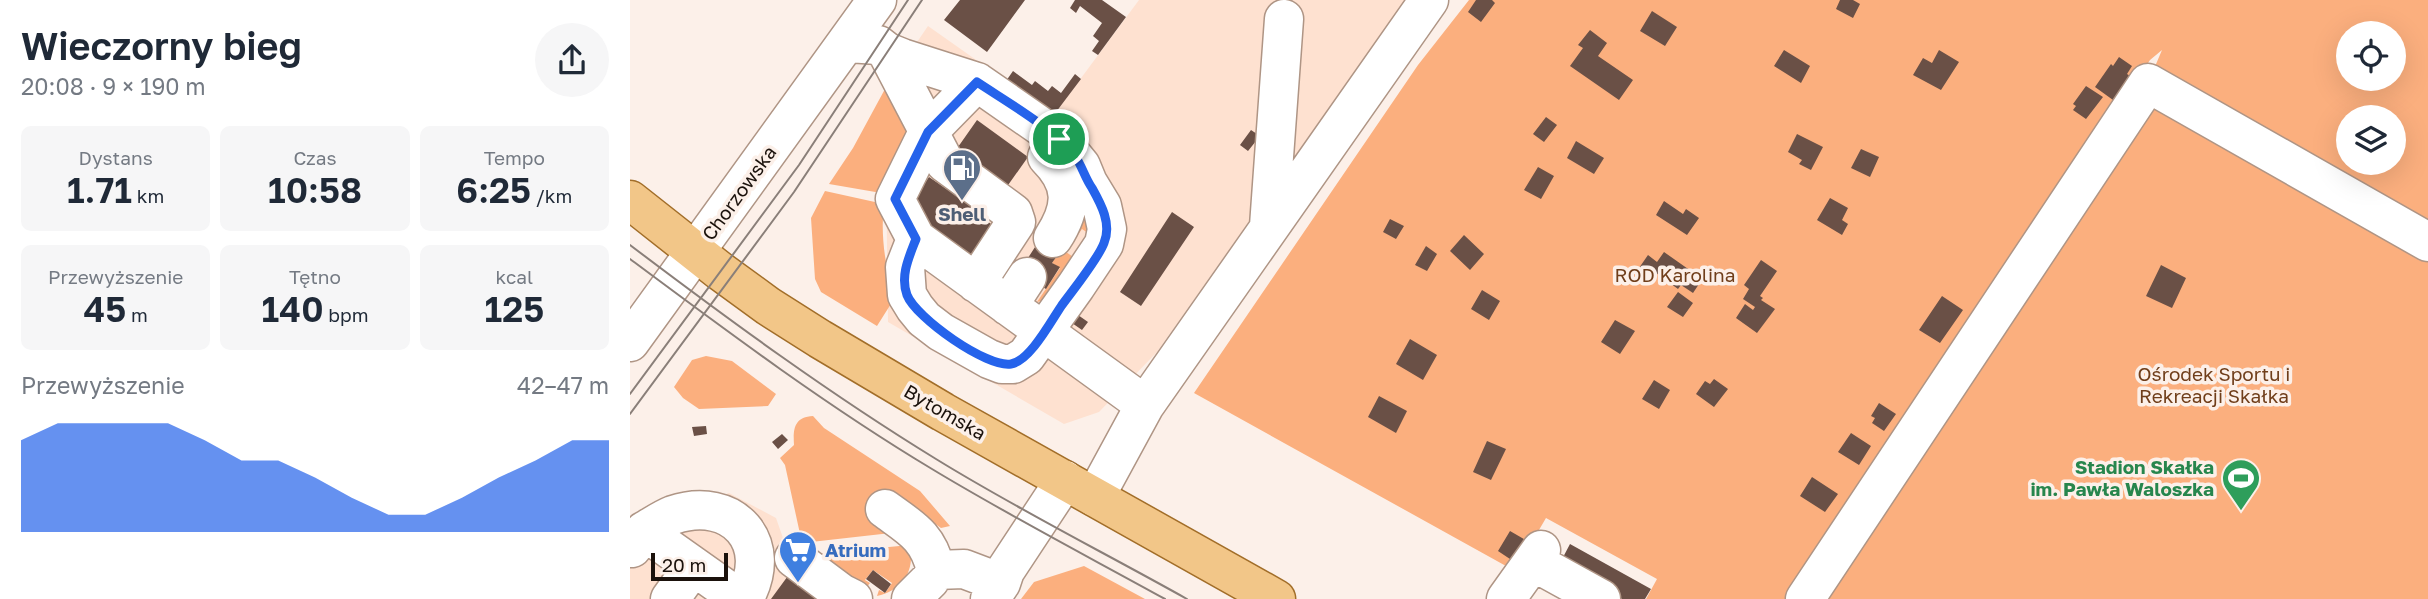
<!DOCTYPE html>
<html lang="pl">
<meta charset="utf-8">
<style>
:root{--surface:#fff;--page:#f6f6f7;--text:#1f2937;--muted:#747a83;--accent:#2563eb}
body{margin:0;font-family:"Golos Text",sans-serif;background:var(--page);color:var(--text);height:100vh;display:flex;flex-direction:column;font-size:26px;white-space:nowrap}
*{box-sizing:border-box;margin:0}
p{font-size:23px;color:var(--muted)}
.icon{flex:none;width:38px;height:38px;fill:none;stroke:currentColor;stroke-width:2;stroke-linecap:round;stroke-linejoin:round}
.map{position:relative;flex:1;overflow:hidden}
.details{display:flex;flex-direction:column;background:var(--surface);width:630px}
.details>*{flex:none}
.fabs{position:absolute;left:1706px;top:21px;display:grid;gap:14px}
.fabs a{display:grid;place-items:center;width:70px;height:70px;border-radius:50%;background:var(--surface);box-shadow:0 7px 28px #0002;font-size:35px}
.scale{position:absolute;left:21px;bottom:18px;width:77px;box-sizing:border-box;padding-left:7px;border:4px solid #1b120c;border-top:0;font-size:19px;line-height:24px;white-space:nowrap;color:#1b120c;-webkit-text-stroke:5px #fcf0e9;paint-order:stroke}
.pin{position:absolute;display:grid;place-items:center;width:60px;height:60px;color:#fff;margin:-30px;border:4px solid #fff;border-radius:50%;box-shadow:0 2px 7px #0007}
.round{display:grid;place-items:center;flex:none;width:74px;height:74px;border-radius:37px;background:var(--page)}
.overview{display:flex;align-items:center;justify-content:space-between;height:119px;padding:0 21px}
h1{font-size:38px;font-weight:600;line-height:52px}
.metrics{display:grid;grid-template-columns:repeat(3,1fr);gap:10px;height:119px;padding:7px 21px}
.metrics div{display:grid;align-content:center;border-radius:10px;background:var(--page);text-align:center}
.metrics b{font-size:35px;font-weight:600}
.metrics small{font-size:19px;font-weight:400}
.metrics p{font-size:19px}
.chart{height:196px;padding:14px 21px}
.chart p{display:flex;justify-content:space-between}
.chart svg{width:100%;height:126px;margin-top:7px;fill:var(--accent);opacity:.7}
main{display:flex;flex:1;min-height:0}
.map>svg:first-child{display:block}
.built{fill:#fee1d0}
.green{fill:#fbaf7e;fill-rule:evenodd}
.building{fill:#6a5046}
.lines{fill:none;stroke-linecap:round;stroke-linejoin:round}
.minor-casing{stroke:#af9585;stroke-width:41}
.major-casing{stroke:#a26e29;stroke-width:41}
.minor{stroke:#fff;stroke-width:38}
.major{stroke:#f2c688;stroke-width:38}
.tram{stroke:#8a7f79;stroke-width:2}
.route-casing{stroke:#fff;stroke-width:14}
.route{stroke:#2563eb;stroke-width:9}
.labels{text-anchor:middle;stroke-width:7;stroke-linejoin:round;paint-order:stroke}
.street-label{font-size:19px;fill:#1b120c;stroke:#fcf0e9}
.service-label{font-size:19px;font-weight:bold;fill:#4e5e75;stroke:#fcf0e9}
.park-label{font-size:19px;fill:#703e1a;stroke:#fcf0e9}
.leisure-label{font-size:19px;font-weight:bold;fill:#27864d;stroke:#fcf0e9;text-anchor:end}
.shop-label{font-size:19px;font-weight:bold;fill:#366cbe;stroke:#fcf0e9;text-anchor:start}
</style>
<main>
<section class="details">
<div class="overview"><div><h1>Wieczorny bieg</h1><p>20:08 · 9 × 190 m</p></div><a class="round"><svg class="icon" aria-label="share" viewBox="0 0 24 24"><path d="M12 15V3M7 8l5-5 5 5M5 13v7h14v-7"/></svg></a></div>
<div class="metrics">
<div><p>Dystans</p><b>1.71<small> km</small></b></div>
<div><p>Czas</p><b>10:58</b></div>
<div><p>Tempo</p><b>6:25<small> /km</small></b></div>
</div>
<div class="metrics">
<div><p>Przewyższenie</p><b>45<small> m</small></b></div>
<div><p>Tętno</p><b>140<small> bpm</small></b></div>
<div><p>kcal</p><b>125</b></div>
</div>
<div class="chart"><p><span>Przewyższenie</span>42–47 m</p>
<svg viewBox="0 0 160 44" preserveAspectRatio="none"><path d="M0 44V12L10 6L20 6L30 6L40 6L50 12L60 19L70 19L80 25L90 32L100 38L110 38L120 32L130 25L140 19L150 12L160 12V44z"/></svg>
</div>
</section>
<div class="map">
<svg width="1798" height="599" viewBox="0 0 1798 599">
<rect width="100%" height="100%" fill="#fcf0e9"/>
<path class="built" d="M 509,0 L 775,0 L 527,352 L 469,412 L 434,424 L 258,322 L 255,89 L 298,26 L 376,81 L 437,97 Z
M 99,493 L 146,518 L 153,538 L 242,599 L 0,599 L 0,531 Z"/>
<path class="green" d="M 839,0 L 1798,0 L 1798,599 L 1199,599 L 1518,83 L 1532,50 L 1520,60 L 1159,599 L 1016,599 L 1027,579 L 916,518 L 885,571 L 564,393 L 788,65 ZM 1718,33 L 1764,33 L 1764,79 L 1718,79 ZM 1718,117 L 1764,117 L 1764,163 L 1718,163 Z
M 255,89 L 279,128 L 257,194 L 199,184 L 223,148 Z
M 426,148 L 467,239 L 452,229 L 436,252 L 452,263 L 420,299 L 407,302 L 430,268 L 422,263 L 433,246 L 445,189 Z
M 195,191 L 254,204 C 250,236 256,269 264,299 L 247,326 L 191,292 L 185,279 L 181,218 Z
M 76,356 L 102,361 L 146,394 L 138,406 L 69,409 L 53,398 L 44,387 L 62,360 Z
M 183,416 L 194,428 L 290,491 L 320,526 L 311,528 L 260,492 L 261,533 L 172,543 L 155,465 L 150,458 L 164,445 C 163,429 164,417 183,416 Z
M 280,545 C 285,571 273,590 247,596 L 249,590 L 255,593 L 262,583 L 243,570 L 235,580 L 240,583 L 230,595 L 175,555 Z
M 454,566 L 515,599 L 391,599 L 404,582 Z"/>
<path class="building" d="M 330,0 L 395,0 L 357,52 L 314,20 Z
M 445,0 L 472,0 L 496,17 L 468,55 L 462,51 L 469,41 L 463,36 L 472,23 L 450,6 L 446,13 L 440,8 Z
M 846,0 L 862,0 L 865,3 L 851,22 L 838,12 Z
M 1210,0 L 1223,0 L 1230,4 L 1223,18 L 1206,9 Z
M 1022,11 L 1047,27 L 1035,46 L 1010,31 Z
M 960,30 L 977,43 L 968,56 L 1003,80 L 989,100 L 940,66 L 953,48 L 948,45 Z
M 1154,50 L 1180,66 L 1171,83 L 1144,66 Z
M 1309,50 L 1329,62 L 1311,90 L 1283,75 L 1293,58 L 1302,63 Z
M 1489,57 L 1502,66 L 1497,74 L 1500,76 L 1483,100 L 1465,87 L 1481,64 L 1483,66 Z
M 383,71 L 402,85 L 405,81 L 418,91 L 422,86 L 431,93 L 445,74 L 451,79 L 423,116 L 376,81 Z
M 1456,86 L 1473,97 L 1456,119 L 1443,110 L 1446,106 L 1443,104 Z
M 916,117 L 927,125 L 914,142 L 903,134 Z
M 347,120 L 398,157 L 354,219 L 381,238 L 360,268 L 277,209 L 299,177 L 318,190 L 336,168 L 321,157 Z
M 621,130 L 630,136 L 618,151 L 610,145 Z
M 1167,134 L 1193,147 L 1181,170 L 1169,164 L 1172,160 L 1158,152 Z
M 946,141 L 974,158 L 964,174 L 937,158 Z
M 1231,149 L 1249,157 L 1240,177 L 1221,168 Z
M 908,167 L 924,176 L 911,199 L 894,190 Z
M 1200,198 L 1218,208 L 1212,220 L 1218,224 L 1212,235 L 1187,220 Z
M 1034,201 L 1053,214 L 1056,209 L 1069,218 L 1057,235 L 1026,215 Z
M 542,212 L 564,227 L 511,306 L 490,292 Z
M 760,219 L 774,226 L 766,239 L 753,232 Z
M 414,233 L 434,246 L 422,263 L 430,267 L 416,289 L 389,272 Z
M 834,235 L 854,254 L 840,270 L 820,251 Z
M 796,246 L 807,254 L 797,271 L 785,265 Z
M 1034,252 L 1061,271 L 1059,273 L 1071,281 L 1063,293 L 1051,285 L 1048,289 L 1022,270 L 1019,275 L 1009,268 L 1018,255 L 1027,262 Z
M 1131,260 L 1147,271 L 1130,296 L 1133,298 L 1131,300 L 1145,309 L 1127,333 L 1106,318 L 1115,304 L 1123,310 L 1125,307 L 1113,299 L 1119,289 L 1114,285 Z
M 1531,265 L 1556,278 L 1542,308 L 1516,296 Z
M 852,290 L 870,301 L 859,320 L 841,309 Z
M 1048,292 L 1063,303 L 1053,317 L 1037,307 Z
M 1312,296 L 1333,310 L 1310,343 L 1289,330 Z
M 448,315 L 458,322 L 452,330 L 442,323 Z
M 985,320 L 1005,331 L 990,354 L 971,342 Z
M 780,339 L 807,355 L 793,380 L 766,364 Z
M 1084,379 L 1098,389 L 1084,407 L 1066,394 L 1075,381 L 1080,384 Z
M 1024,380 L 1040,390 L 1029,409 L 1012,399 Z
M 749,396 L 777,411 L 766,433 L 738,417 Z
M 1249,403 L 1266,414 L 1254,431 L 1242,423 L 1245,418 L 1241,416 Z
M 76,426 L 77,434 L 64,436 L 62,427 Z
M 1221,433 L 1241,446 L 1229,465 L 1208,452 Z
M 152,434 L 158,440 L 148,449 L 142,442 Z
M 857,441 L 876,449 L 861,480 L 843,472 Z
M 1182,477 L 1208,494 L 1195,512 L 1170,496 Z
M 880,531 L 899,542 L 886,563 L 868,551 Z
M 940,544 L 1021,589 L 1015,599 L 992,599 L 930,563 Z
M 163,569 L 205,599 L 141,599 Z
M 243,570 L 261,584 L 255,593 L 236,579 Z"/>
<g class="lines">
<defs>
<path id="minor" d="M 218,43 L 248,45 L 257,52 L 272,58 L 347,82 L 429,139 L 451,166 L 458,183 L 472,206 L 477,229 L 474,244 L 446,286 L 396,356 L 383,364 L 372,364 L 359,359 L 311,332 L 294,319 L 285,308 L 277,295 L 275,267 L 286,239
M 257,52 L 315,163 L 383,213 L 386,222 L 346,283
M 347,82 L 298,132 L 265,199 L 286,239 L 515,405
M 417,157 C 444,184 443,207 423,238
M 639,226 L 654,19
M 378,306 L 397,277
M 0,342 L 247,0
M 465,497 L 515,405 L 799,0
M 255,509 C 281,528 298,536 306,570 L 300,580 L 281,599
M 14,531 C 23,526 33,519 43,515 C 103,495 146,543 114,599
M 2,548 L 14,531 L 110,599
M 164,558 L 211,593 L 223,599
M 904,562 L 971,599
M 306,570 L 334,569 L 371,583
M 40,599 L 63,567
M 360,599 L 371,583 L 375,571 L 435,480
M 876,599 L 911,550
M 1175,599 L 1518,83 L 1798,242"/>
<path id="major" d="M 0,200 L 90,271 L 138,306 L 190,339 L 313,412 L 646,599"/>
</defs>
<use href="#minor" class="minor-casing"/>
<use href="#major" class="major-casing"/>
<use href="#minor" class="minor"/>
<use href="#major" class="major"/>
<path class="tram" d="M 0,245 C 99,320 200,394 306,459 C 387,509 473,552 557,599
M 0,259 C 98,332 197,406 302,469 C 378,515 457,556 535,599
M 0,394 L 169,165 L 278,0
M 0,414 L 164,192 L 292,0"/>
</g>
<g class="lines">
<defs>
<path id="route" d="M 347,82 C 377,102 423,128 445,156 C 452,166 455,178 462,188 C 471,204 482,224 474,243 C 468,259 443,290 432,305 C 421,321 400,361 381,364 C 357,368 286,318 277,295 C 270,276 279,257 286,239 L 265,199 L 298,132 Z"/>
</defs>
<use href="#route" class="route-casing"/>
<use href="#route" class="route"/>
</g>
<defs>
<symbol id="fuel-pin" viewBox="-11 -11 22 30"><path d="M0 17L-7.5 6A9.5 9.5 0 1 1 7.5 6Z" fill="#5c6f8a" stroke="#fcf0e9"/><path d="M-5.5-6h7V0h2V4h1.3V-2.5L3-4.5l.8-.8L6-3V5H2.5V1h-1V6h-7ZM-4.2-4.7v3.2H.2V-4.7Z" fill="#fff"/></symbol>
<symbol id="stadium-pin" viewBox="-11 -11 22 30"><path d="M0 17L-7.5 6A9.5 9.5 0 1 1 7.5 6Z" fill="#2e9e5b" stroke="#fcf0e9"/><path d="M0-5a6.5 5 0 1 0 0 10a6.5 5 0 1 0 0-10ZM-3.5-1.8h7v3.6h-7Z" fill="#fff"/></symbol>
<symbol id="supermarket-pin" viewBox="-11 -11 22 30"><path d="M0 17L-7.5 6A9.5 9.5 0 1 1 7.5 6Z" fill="#3f7fe0" stroke="#fcf0e9"/><path d="M-6-5.5h2.5l.6 2H6L4.5 2H-2.5L-4.4-4H-6ZM-1.5 3.2a1.3 1.3 0 1 0 .1 0ZM3 3.2a1.3 1.3 0 1 0 .1 0Z" fill="#fff"/></symbol>
</defs>
<g fill-rule="evenodd">
<use href="#fuel-pin" x="310" y="146" width="44" height="60"/>
<use href="#stadium-pin" x="1589" y="456" width="44" height="60"/>
<use href="#supermarket-pin" x="146" y="528" width="44" height="60"/>
</g>
<g class="labels">
<g class="street-label">
<text transform="translate(109 193) rotate(-54)" y="7">Chorzowska</text>
<text transform="translate(315 412) rotate(30)" y="7">Bytomska</text>
</g>
<g class="service-label">
<text x="332" y="221">Shell</text>
</g>
<g class="park-label">
<text x="1045" y="282">ROD Karolina</text>
<text x="1584" y="381">Ośrodek Sportu i<tspan x="1584" dy="22">Rekreacji Skałka</tspan></text>
</g>
<g class="leisure-label">
<text x="1584" y="474">Stadion Skałka<tspan x="1584" dy="22">im. Pawła Waloszka</tspan></text>
</g>
<g class="shop-label">
<text x="195" y="557">Atrium</text>
</g>
</g>
</svg>
<div class="fabs">
<a><svg class="icon" aria-label="locate" viewBox="0 0 24 24"><circle cx="12" cy="12" r="6"/><path d="M12 2v4M12 18v4M2 12h4M18 12h4"/></svg></a>
<a><svg class="icon" aria-label="layers" viewBox="0 0 24 24"><path d="M12 4l9 5-9 5-9-5zM3 14l9 5 9-5"/></svg></a>
</div>
<div class="scale">20 m</div>
<div class="pin" style="left:429px;top:139px;background:#1e9e55"><svg class="icon" aria-label="arrive" viewBox="0 0 24 24"><path d="M6 21V4h12l-3 4 3 4H6"/></svg></div>
</div>
</main>
